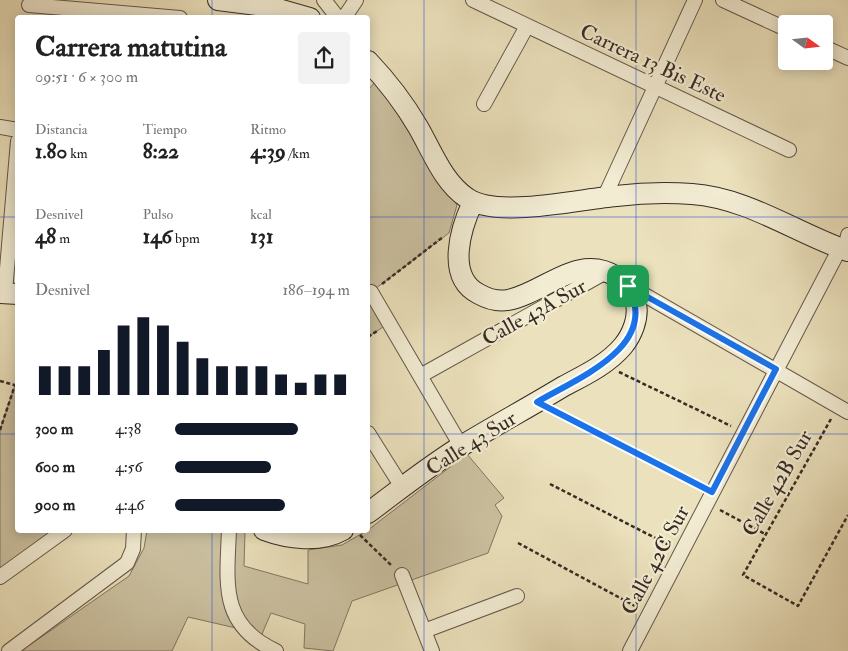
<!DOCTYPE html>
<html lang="es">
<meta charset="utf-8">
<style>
:root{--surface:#fff;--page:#f2f2f2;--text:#222;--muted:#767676;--accent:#111827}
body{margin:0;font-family:"IM FELL Double Pica",serif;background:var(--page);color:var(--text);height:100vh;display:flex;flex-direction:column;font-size:19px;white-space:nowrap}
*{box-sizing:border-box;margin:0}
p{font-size:16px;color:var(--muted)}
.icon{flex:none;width:28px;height:28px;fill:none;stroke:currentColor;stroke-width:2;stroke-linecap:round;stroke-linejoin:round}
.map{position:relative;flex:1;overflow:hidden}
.details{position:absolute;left:15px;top:15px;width:355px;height:518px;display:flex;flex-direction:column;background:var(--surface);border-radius:5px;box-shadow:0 2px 12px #0003}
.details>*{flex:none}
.needle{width:32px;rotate:105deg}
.fabs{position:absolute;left:778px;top:15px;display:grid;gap:10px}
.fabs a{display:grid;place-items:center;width:55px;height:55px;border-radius:5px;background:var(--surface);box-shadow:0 2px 12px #0003;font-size:25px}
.pin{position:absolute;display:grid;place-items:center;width:42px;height:42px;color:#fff;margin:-21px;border-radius:10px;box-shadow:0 2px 8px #0006}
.round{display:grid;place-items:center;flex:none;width:52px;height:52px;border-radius:5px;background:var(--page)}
.headline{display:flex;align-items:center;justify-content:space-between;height:85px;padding:0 20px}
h1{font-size:28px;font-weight:700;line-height:38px}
.figures{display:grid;grid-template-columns:repeat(3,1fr);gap:8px;height:85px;padding:5px 20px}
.figures div{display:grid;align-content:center}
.figures b{font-size:21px;font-weight:700}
.figures small{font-size:14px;font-weight:400}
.figures p{font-size:14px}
.chart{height:140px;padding:10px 20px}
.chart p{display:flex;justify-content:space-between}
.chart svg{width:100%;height:90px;margin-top:5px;stroke:var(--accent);stroke-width:6}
ul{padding:0 20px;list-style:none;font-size:16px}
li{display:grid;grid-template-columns:80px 60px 1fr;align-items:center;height:38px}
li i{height:12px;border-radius:6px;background:var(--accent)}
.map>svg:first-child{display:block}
.green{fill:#ccc2a2;stroke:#827663}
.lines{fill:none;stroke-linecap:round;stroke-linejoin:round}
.street-casing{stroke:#64584a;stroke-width:16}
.secondary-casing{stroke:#372b24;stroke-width:22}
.path{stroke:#372b24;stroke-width:2.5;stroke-dasharray:4 2.5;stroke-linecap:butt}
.street{stroke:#f2ecd3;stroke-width:14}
.secondary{stroke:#f2ecd3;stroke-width:20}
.route-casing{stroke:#fff;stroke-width:10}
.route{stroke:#1a73e8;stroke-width:6}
.grid{fill:none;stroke:#1d4ed8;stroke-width:1;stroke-opacity:0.55}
.labels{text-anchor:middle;stroke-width:4.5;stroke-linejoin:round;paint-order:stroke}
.street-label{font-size:21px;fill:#372b24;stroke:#f2ecd3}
</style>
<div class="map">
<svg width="848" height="651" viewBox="0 0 848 651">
<rect width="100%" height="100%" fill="#ebe1bc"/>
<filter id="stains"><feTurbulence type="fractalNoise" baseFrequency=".004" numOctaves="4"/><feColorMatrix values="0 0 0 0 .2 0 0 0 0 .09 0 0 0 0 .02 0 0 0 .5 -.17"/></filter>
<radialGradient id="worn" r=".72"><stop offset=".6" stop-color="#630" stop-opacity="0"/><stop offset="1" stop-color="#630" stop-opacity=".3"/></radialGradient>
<path class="green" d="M 376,81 L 457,205 L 449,233 L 371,292 L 389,323 L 368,337 L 368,90 Z
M 15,385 L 18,386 L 18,530 L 61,530 L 0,571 L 0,430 Z
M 467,454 L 504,498 L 495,505 L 502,516 L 488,553 L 352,601 L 333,651 L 304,648 L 305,624 L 271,613 L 262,634 L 188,617 L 172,651 L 21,651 L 129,576 L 144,548 L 147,530 L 240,530 L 245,532 L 244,566 L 308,584 L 308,550 L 342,545 L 368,530 Z"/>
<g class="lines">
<defs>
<path id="street" d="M 324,0 L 338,18
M 473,0 L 789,150
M 723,0 L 786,29
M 29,5 L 180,18
M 344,18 L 356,0
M 824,47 L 848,58
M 484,104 L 527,26
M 0,127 L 18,130
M 604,198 L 695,0
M 845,250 L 848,235
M 629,286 L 848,412
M 5,292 L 18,141
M 371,292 L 461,446
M 420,376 L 606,272
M 368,433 L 402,487
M 229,530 C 227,583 219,625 276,651
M 402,575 L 432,651
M 0,577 L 65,530
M 424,631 L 517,596
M 9,651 L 127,563 L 133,549 L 134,530
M 630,651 L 840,248"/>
<path id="secondary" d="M 218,0 L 271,7 L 310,18
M 368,61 C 387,81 404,103 418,127 C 432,151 443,182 467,198 C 497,219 580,199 616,196 C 640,193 667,192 692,194 C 748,198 796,233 848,251
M 0,293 L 18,294
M 368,513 C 399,490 430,465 463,445 C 496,425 531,406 564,386 C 585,375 608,364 623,346 C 632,335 639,318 636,304 C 633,292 627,284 617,277 C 577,252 545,293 508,300 C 497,302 488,299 479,294 C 445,277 461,227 473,202
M 264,530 C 288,539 320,543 343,530"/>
</defs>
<use href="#street" class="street-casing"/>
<use href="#secondary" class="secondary-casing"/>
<path class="path" d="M 382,284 L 443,237
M 368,337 L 377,331
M 619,372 L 731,426
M 0,381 L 18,386
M 556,412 L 700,486
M 831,419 L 743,575 L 798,606 L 848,515
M 0,430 L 15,385
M 550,484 L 669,545
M 720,510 L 765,534
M 360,535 L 392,566
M 518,543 L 637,607"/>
<use href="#street" class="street"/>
<use href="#secondary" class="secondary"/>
</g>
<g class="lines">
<defs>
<path id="route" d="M 628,286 L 776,369 L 712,492 L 537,402 C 578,378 661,346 628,286 Z"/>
</defs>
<use href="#route" class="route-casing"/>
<use href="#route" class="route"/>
</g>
<path class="grid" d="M 212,0 L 212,18M 424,0 L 424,651M 636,0 L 636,651M 0,217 L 18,217M 368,217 L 848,217M 0,434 L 18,434M 368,434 L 848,434M 212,530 L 212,651"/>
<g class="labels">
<g class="street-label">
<text transform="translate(653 63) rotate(25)" y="7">Carrera 13 Bis Este</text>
<text transform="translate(534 312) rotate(-29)" y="7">Calle 43A Sur</text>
<text transform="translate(471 443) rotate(-32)" y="7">Calle 43 Sur</text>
<text transform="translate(777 483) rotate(-60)" y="7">Calle 42B Sur</text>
<text transform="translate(655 560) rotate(-62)" y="7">Calle 42C Sur</text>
</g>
</g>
<rect width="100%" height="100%" filter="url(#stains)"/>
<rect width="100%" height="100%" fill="url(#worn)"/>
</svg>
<div class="fabs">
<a><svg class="needle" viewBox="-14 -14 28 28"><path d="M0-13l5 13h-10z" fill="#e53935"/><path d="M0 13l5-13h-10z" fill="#767676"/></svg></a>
</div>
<div class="pin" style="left:628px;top:286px;background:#1e9e55"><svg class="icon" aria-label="arrive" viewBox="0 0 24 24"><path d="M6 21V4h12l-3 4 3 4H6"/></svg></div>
<section class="details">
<div class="headline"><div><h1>Carrera matutina</h1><p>09:51 · 6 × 300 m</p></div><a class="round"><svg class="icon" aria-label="share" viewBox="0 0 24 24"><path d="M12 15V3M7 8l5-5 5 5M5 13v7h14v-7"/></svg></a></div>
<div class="figures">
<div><p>Distancia</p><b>1.80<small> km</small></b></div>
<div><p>Tiempo</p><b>8:22</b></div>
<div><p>Ritmo</p><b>4:39<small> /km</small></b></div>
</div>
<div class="figures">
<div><p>Desnivel</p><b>48<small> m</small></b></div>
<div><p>Pulso</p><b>146<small> bpm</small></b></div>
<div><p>kcal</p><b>131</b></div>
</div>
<div class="chart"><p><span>Desnivel</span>186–194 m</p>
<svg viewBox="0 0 160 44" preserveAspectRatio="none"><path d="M5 44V30M15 44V30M25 44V30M35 44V22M45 44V10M55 44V6M65 44V10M75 44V18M85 44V26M95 44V30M105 44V30M115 44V30M125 44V34M135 44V38M145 44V34M155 44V34"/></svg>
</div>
<ul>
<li><b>300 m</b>4:38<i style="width:70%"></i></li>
<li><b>600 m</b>4:56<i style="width:55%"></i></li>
<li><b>900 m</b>4:46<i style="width:63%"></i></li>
</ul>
</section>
</div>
